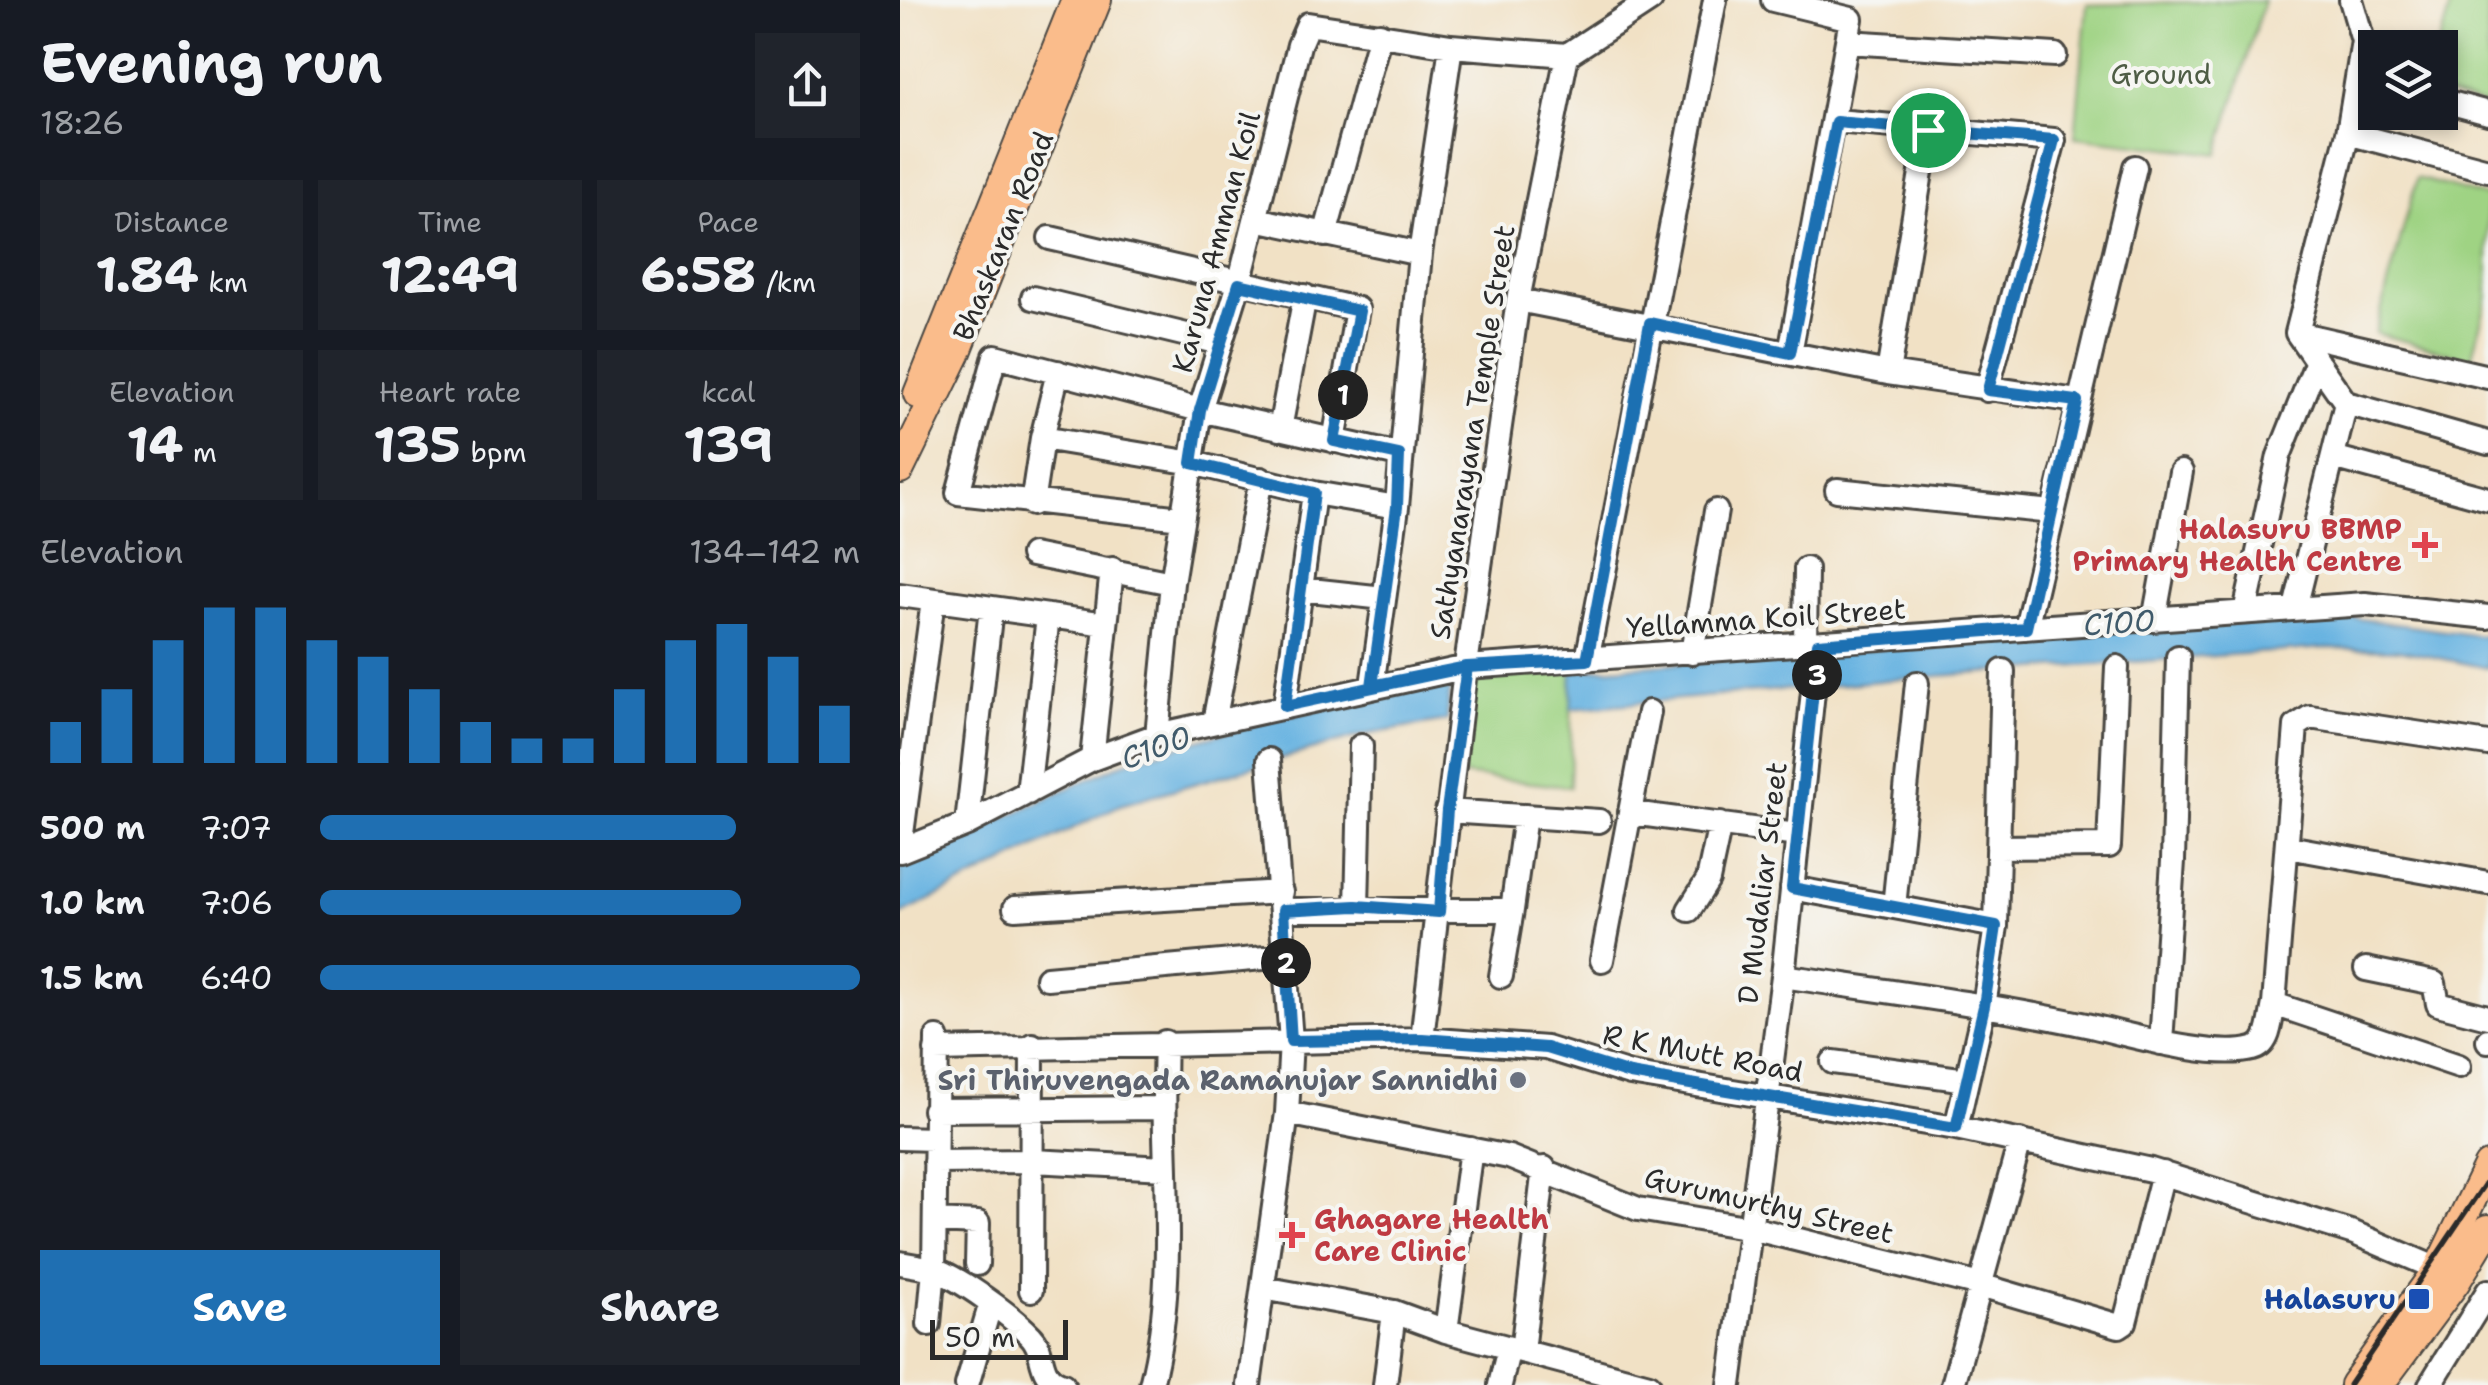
<!DOCTYPE html>
<meta charset="utf-8">
<style>
:root{--surface:#171b24;--page:#20242c;--text:#f1f3f6;--muted:#9ea1a6;--accent:#1f6fb2}
body{margin:0;font-family:"Shantell Sans",sans-serif;background:var(--page);color:var(--text);height:100vh;display:flex;flex-direction:column;font-size:38px;white-space:nowrap}
*{box-sizing:border-box;margin:0}
p{font-size:32px;color:var(--muted)}
.icon{flex:none;width:55px;height:55px;fill:none;stroke:currentColor;stroke-width:2;stroke-linecap:round;stroke-linejoin:round}
.map{position:relative;flex:1;overflow:hidden}
.side{display:flex;flex-direction:column;background:var(--surface);width:900px}
.side>*{flex:none}
.tools{position:absolute;left:1458px;top:30px;display:grid;gap:20px}
.tools a{display:grid;place-items:center;width:100px;height:100px;border-radius:0px;background:var(--surface);box-shadow:0 5px 15px #0003;font-size:50px}
.scale{position:absolute;left:30px;bottom:25px;width:138px;box-sizing:border-box;padding-left:10px;border:5px solid #2b2b2b;border-top:0;font-size:28px;line-height:35px;white-space:nowrap;color:#2b2b2b;-webkit-text-stroke:8px #f6f6f2;paint-order:stroke}
.pin{position:absolute;display:grid;place-items:center;width:85px;height:85px;color:#fff;margin:-42px;border:5px solid #fff;border-radius:50%;box-shadow:0 2px 10px #0007}
.km{position:absolute;width:50px;height:50px;margin:-25px;border-radius:50%;background:#222;color:#fff;font-size:28px;line-height:50px;text-align:center}
.round{display:grid;place-items:center;flex:none;width:105px;height:105px;border-radius:0px;background:var(--page)}
.head{display:flex;align-items:center;justify-content:space-between;height:170px;padding:0 40px}
h1{font-size:55px;font-weight:700;line-height:75px}
.metrics{display:grid;grid-template-columns:repeat(3,1fr);gap:15px;height:170px;padding:10px 40px}
.metrics div{display:grid;align-content:center;border-radius:0px;background:var(--page);text-align:center}
.metrics b{font-size:50px;font-weight:700}
.metrics small{font-size:28px;font-weight:400}
.metrics p{font-size:28px}
.chart{height:280px;padding:20px 40px}
.chart p{display:flex;justify-content:space-between}
.chart svg{width:100%;height:180px;margin-top:10px;stroke:var(--accent);stroke-width:6}
.primary-button{display:flex;gap:20px;margin-top:auto;padding:20px 40px}
.primary-button a{flex:1;height:115px;border-radius:0px;background:var(--accent);color:#fff;font-size:40px;font-weight:700;line-height:115px;text-align:center}
.primary-button a+a{background:var(--page);color:var(--text)}
ul{padding:0 40px;list-style:none;font-size:32px}
li{display:grid;grid-template-columns:160px 120px 1fr;align-items:center;height:75px}
li i{height:25px;border-radius:12px;background:var(--accent)}
main{display:flex;flex:1;min-height:0}
.map>svg:first-child{display:block}
.green{fill:#9fd383;stroke:#657f57;stroke-width:2.5}
.water{fill:#68b3e1;stroke:#4a6f86;stroke-width:2.5}
.lines{fill:none;stroke-linecap:round;stroke-linejoin:round}
.minor-casing{stroke:#494642;stroke-width:28}
.major-casing{stroke:#494642;stroke-width:32}
.minor{stroke:#fff;stroke-width:22}
.major{stroke:#fabc8b;stroke-width:28}
.rail{stroke:#2b2b2b;stroke-width:5}
.route-casing{stroke:#fff;stroke-width:20}
.route{stroke:#1f6fb2;stroke-width:12}
.health-dot{fill:#e0444e;stroke:#f6f6f2;stroke-width:4}
.worship-dot{fill:#6b7280;stroke:#f6f6f2;stroke-width:4}
.transit-dot{fill:#1a4fb4;stroke:#f6f6f2;stroke-width:4}
.labels{text-anchor:middle;stroke-width:8;stroke-linejoin:round;paint-order:stroke}
.park-label{font-size:28px;fill:#4e5d45;stroke:#f6f6f2}
.street-label{font-size:28px;fill:#2b2b2b;stroke:#f6f6f2}
.health-label{font-size:28px;font-weight:bold;fill:#be3a42;stroke:#f6f6f2;text-anchor:end}
.worship-label{font-size:28px;font-weight:bold;fill:#5b616d;stroke:#f6f6f2;text-anchor:end}
.transit-label{font-size:28px;font-weight:bold;fill:#164399;stroke:#f6f6f2;text-anchor:end}
.water-label{font-size:30px;font-style:italic;fill:#405b6b;stroke:#f6f6f2}
</style>
<main>
<section class="side">
<div class="head"><div><h1>Evening run</h1><p>18:26</p></div><a class="round"><svg class="icon" aria-label="share" viewBox="0 0 24 24"><path d="M12 15V3M7 8l5-5 5 5M5 13v7h14v-7"/></svg></a></div>
<div class="metrics">
<div><p>Distance</p><b>1.84<small> km</small></b></div>
<div><p>Time</p><b>12:49</b></div>
<div><p>Pace</p><b>6:58<small> /km</small></b></div>
</div>
<div class="metrics">
<div><p>Elevation</p><b>14<small> m</small></b></div>
<div><p>Heart rate</p><b>135<small> bpm</small></b></div>
<div><p>kcal</p><b>139</b></div>
</div>
<div class="chart"><p><span>Elevation</span>134–142 m</p>
<svg viewBox="0 0 160 44" preserveAspectRatio="none"><path d="M5 44V34M15 44V26M25 44V14M35 44V6M45 44V6M55 44V14M65 44V18M75 44V26M85 44V34M95 44V38M105 44V38M115 44V26M125 44V14M135 44V10M145 44V18M155 44V30"/></svg>
</div>
<ul>
<li><b>500 m</b>7:07<i style="width:77%"></i></li>
<li><b>1.0 km</b>7:06<i style="width:78%"></i></li>
<li><b>1.5 km</b>6:40<i style="width:100%"></i></li>
</ul>
<div class="primary-button"><a>Save</a><a>Share</a></div>
</section>
<div class="map">
<svg width="1588" height="1385" viewBox="0 0 1588 1385">
<rect width="100%" height="100%" fill="#f6f6f2"/>
<filter id="ink" filterUnits="userSpaceOnUse"><feTurbulence type="fractalNoise" baseFrequency=".01" numOctaves="2"/><feDisplacementMap in="SourceGraphic" scale="20" xChannelSelector="R" yChannelSelector="G"/><feConvolveMatrix kernelMatrix="1 2 1 2 8 2 1 2 1" color-interpolation-filters="sRGB"/></filter>
<filter id="wash" filterUnits="userSpaceOnUse"><feTurbulence type="fractalNoise" baseFrequency=".0048" numOctaves="4" result="noise"/><feDisplacementMap in="SourceGraphic" scale="40" xChannelSelector="R" yChannelSelector="G"/><feGaussianBlur stdDeviation="2.25" result="paint"/><feColorMatrix in="noise" values="0 0 0 0 0 0 0 0 0 0 0 0 0 0 0 0 0 1.4 0 .05"/><feComposite in="paint" operator="in"/></filter>
<g filter="url(#wash)">
<rect width="100%" height="100%" fill="#f1e1c5"/>
<path class="green" d="M 1364,0 L 1318,154 L 1175,137 L 1187,5 Z
M 1552,0 L 1588,0 L 1588,106 L 1540,93 L 1538,48 Z
M 1517,178 L 1588,197 L 1588,296 L 1571,359 L 1475,333 Z
M 672,671 L 670,787 L 561,775 L 571,678 Z"/>
<path class="water" d="M 1432,615 L 1588,637 L 1588,668 L 1500,650 L 1426,648 L 1024,677 L 671,709 L 672,671 Z
M 551,682 L 547,721 L 463,735 L 220,805 L 0,915 L 0,866 L 225,762 L 363,721 Z"/>
</g>
<g filter="url(#ink)">
<g class="lines">
<defs>
<path id="minor" d="M 873,0 L 951,19 L 890,353
M 947,42 L 1155,55
M 1540,100 L 1588,113
M 936,121 L 1154,140 L 1087,390
M 1448,133 L 1588,170
M 356,219 L 520,254
M 425,235 L 480,34
M 150,238 L 457,309 L 434,441
M 133,298 L 320,343
M 618,300 L 988,373 L 1177,401
M 1397,333 L 1588,377
M 988,373 L 1028,130
M 1446,403 L 1588,443
M 380,429 L 405,296
M 142,438 L 158,372
M 1433,457 L 1588,499
M 937,490 L 1152,512
M 132,504 L 142,438 L 293,463 L 414,493 L 497,507
M 282,518 L 58,493 L 95,356 L 300,410 L 499,455
M 132,555 L 272,583
M 401,589 L 484,598
M 0,595 L 206,624
M 1395,608 L 1446,403 L 1397,333 L 1448,133 L 1463,41 L 1451,0
M 1345,612 L 1379,456 L 1417,361
M 1254,620 L 1281,472
M 1126,628 L 1235,167
M 905,645 L 906,569
M 792,653 L 816,511
M 687,660 L 815,0
M 472,686 L 497,507 L 520,254 L 551,46
M 385,706 L 414,493
M 314,722 L 361,479
M 257,735 L 272,583 L 300,410 L 339,284 L 399,45 L 408,24 L 551,46 L 667,55
M 192,759 L 212,569
M 128,793 L 148,616
M 547,811 L 699,821
M 732,813 L 897,835
M 67,824 L 91,608
M 1098,847 L 1209,846 L 1217,667
M 1388,847 L 1588,883
M 0,849 L 33,600
M 0,851 L 67,824 L 192,759 L 257,735 L 567,667 L 1465,604 L 1588,617
M 892,888 L 1096,926
M 457,907 L 461,746
M 994,907 L 1017,683
M 115,908 L 381,892
M 383,910 L 612,910 L 625,816
M 789,910 L 808,880 L 820,824
M 702,960 L 749,712
M 1466,969 L 1534,983 L 1538,1004 L 1588,1017
M 601,976 L 612,910
M 883,976 C 984,991 1086,1004 1186,1025 C 1228,1034 1312,1060 1353,1049 C 1371,1045 1370,1019 1374,1004 L 1396,726 L 1410,717 L 1588,744
M 147,978 L 386,956
M 1374,1004 L 1559,1066
M 522,1039 L 564,679 L 618,300 L 667,55 L 751,0
M 1588,1040 L 1588,1041
M 1261,1043 L 1273,861 L 1278,657
M 36,1050 L 522,1039 L 646,1048 L 730,1074 L 1056,1128 L 1251,1170 L 1454,1233 L 1538,1269
M 933,1062 L 1067,1080
M 34,1110 L 262,1108
M 387,1113 L 609,1157 L 738,1209 L 851,1228 L 1080,1285 L 1219,1326 L 1225,1322 L 1263,1173
M 1056,1128 L 1084,1006 L 1096,926 L 1103,671
M 0,1138 L 34,1139
M 35,1162 L 133,1161 L 265,1168
M 35,1221 L 78,1223 L 77,1264
M 0,1263 L 34,1269 L 37,1038
M 363,1288 L 494,1312 L 546,1331 L 749,1385
M 131,1290 L 132,1045
M 29,1324 L 34,1269 C 61,1279 111,1315 131,1336 C 147,1352 135,1376 163,1385
M 546,1331 L 571,1149
M 622,1351 L 644,1168
M 67,1385 L 90,1306
M 251,1385 C 280,1273 260,1156 265,1042
M 349,1385 L 387,1113 L 391,1041 L 369,760
M 485,1385 L 494,1312
M 600,1385 L 609,1348
M 830,1385 L 883,976 L 918,644
M 1053,1385 L 1120,1141
M 1530,1385 L 1588,1291"/>
<path id="major" d="M 18,394 L 176,0
M 0,469 L 56,354 L 197,0
M 1454,1385 L 1538,1269 L 1588,1166
M 1479,1385 L 1555,1283 L 1588,1229"/>
</defs>
<use href="#minor" class="minor-casing"/>
<use href="#major" class="major-casing"/>
<use href="#minor" class="minor"/>
<use href="#major" class="major"/>
<path class="rail" d="M 1449,1385 L 1588,1179"/>
</g>
</g>
<g class="lines" filter="url(#ink)">
<defs>
<path id="route" d="M 1028,130 L 936,122 L 890,353 L 750,323 L 687,660 L 567,667 L 472,686 L 497,507 L 499,455 L 434,441 L 459,311 L 339,284 L 300,410 L 292,463 L 414,493 L 385,706 L 567,667 L 547,810 L 539,912 L 456,906 L 383,910 L 391,1041 L 522,1039 L 646,1048 L 730,1074 L 1056,1128 L 1084,1006 L 1096,926 L 892,888 L 918,644 L 1126,628 L 1177,401 L 1088,390 L 1154,140 L 1028,130"/>
</defs>
<use href="#route" class="route-casing"/>
<use href="#route" class="route"/>
</g>
<g class="health-dot">
<path d="M1520 530h10v10h10v10h-10v10h-10v-10h-10v-10h10z"/>
<path d="M387 1220h10v10h10v10h-10v10h-10v-10h-10v-10h10z"/>
</g>
<circle class="worship-dot" cx="618" cy="1080" r="10"/>
<rect class="transit-dot" x="1507" y="1287" width="24" height="24" rx="5"/>
<g class="labels">
<g class="park-label">
<text x="1261" y="84">Ground</text>
</g>
<g class="street-label">
<text transform="translate(103 236) rotate(-68)" y="10">Bhaskaran Road</text>
<text transform="translate(316 242) rotate(-75)" y="10">Karuna Amman Koil</text>
<text transform="translate(572 432) rotate(-81)" y="10">Sathyanarayana Temple Street</text>
<text transform="translate(866 618) rotate(-4)" y="10">Yellamma Koil Street</text>
<text transform="translate(862 883) rotate(-83)" y="10">D Mudaliar Street</text>
<text transform="translate(803 1053) rotate(11)" y="10">R K Mutt Road</text>
<text transform="translate(869 1205) rotate(13)" y="10">Gurumurthy Street</text>
</g>
<g class="health-label">
<text x="1502" y="539">Halasuru BBMP<tspan x="1502" dy="32">Primary Health Centre</tspan></text>
<text x="414" y="1229" text-anchor="start">Ghagare Health<tspan x="414" dy="32">Care Clinic</tspan></text>
</g>
<g class="worship-label">
<text x="598" y="1090">Sri Thiruvengada Ramanujar Sannidhi</text>
</g>
<g class="transit-label">
<text x="1496" y="1309">Halasuru</text>
</g>
<g class="water-label">
<text transform="translate(1219 623) rotate(-4)" y="10">C100</text>
<text transform="translate(256 748) rotate(-20)" y="10">C100</text>
</g>
</g>
</svg>
<div class="tools">
<a><svg class="icon" aria-label="layers" viewBox="0 0 24 24"><path d="M12 4l9 5-9 5-9-5zM3 14l9 5 9-5"/></svg></a>
</div>
<div class="scale">50 m</div>
<div class="pin" style="left:1028px;top:130px;background:#1e9e55"><svg class="icon" aria-label="arrive" viewBox="0 0 24 24"><path d="M6 21V4h12l-3 4 3 4H6"/></svg></div>
<b class="km" style="left:443px;top:395px">1</b>
<b class="km" style="left:386px;top:963px">2</b>
<b class="km" style="left:917px;top:675px">3</b>
</div>
</main>
